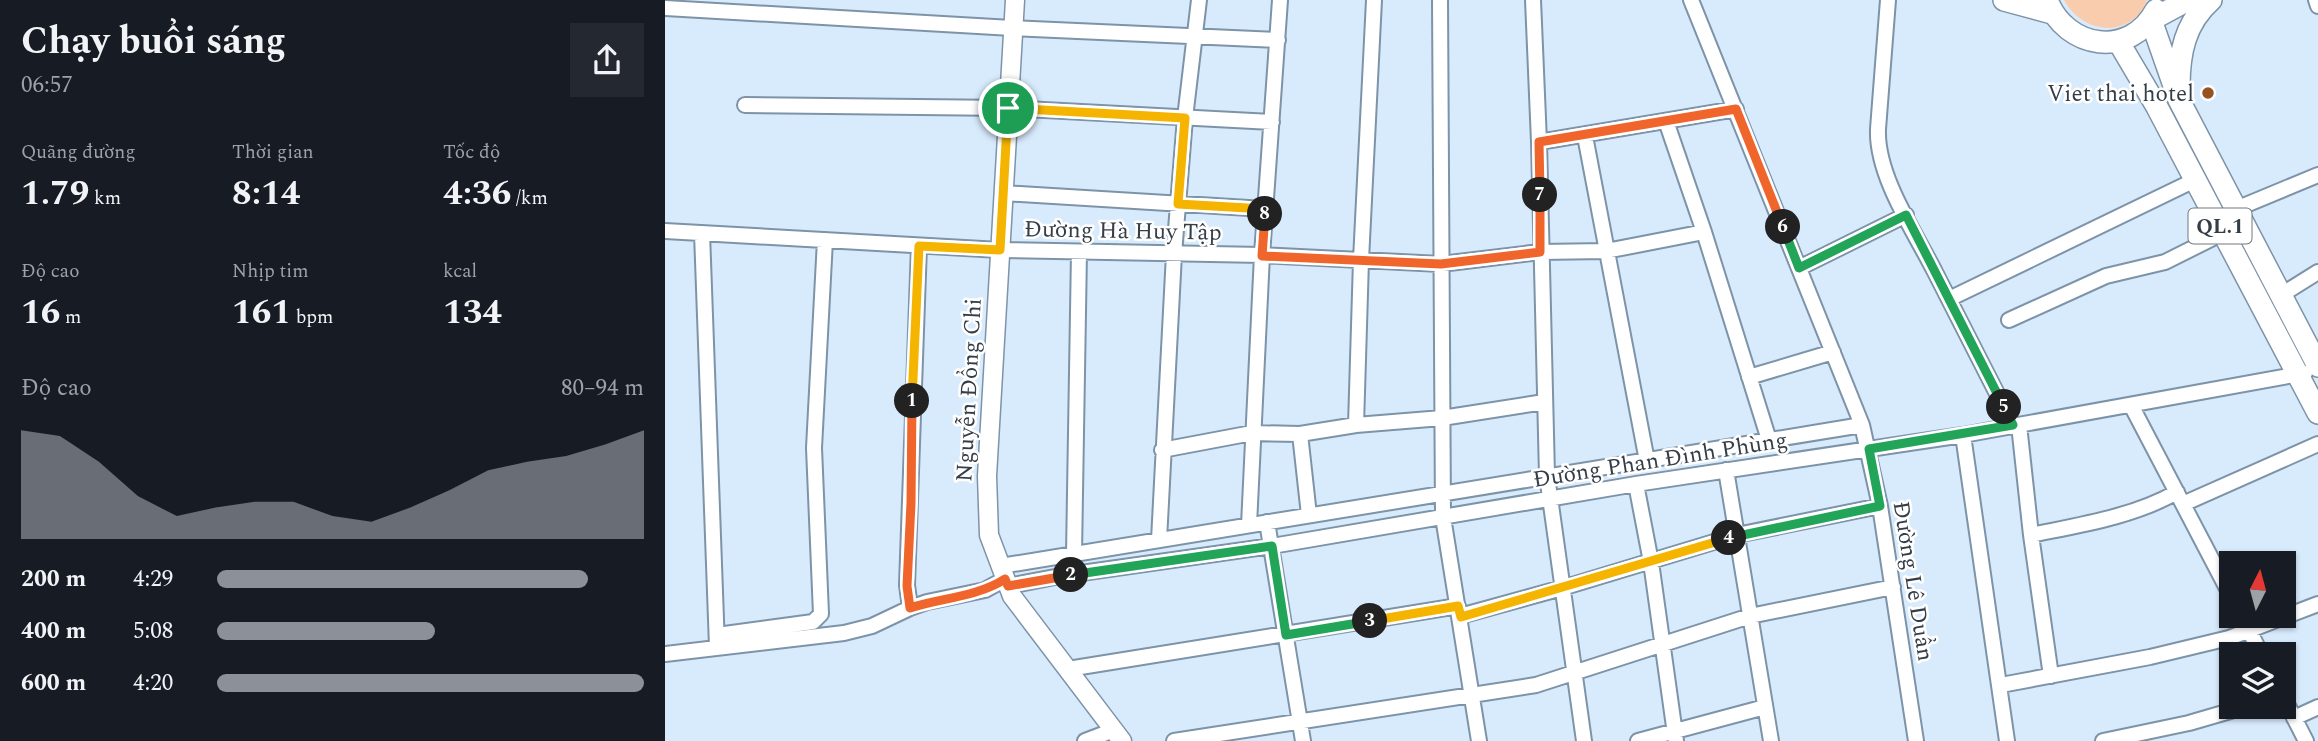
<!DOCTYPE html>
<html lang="vi">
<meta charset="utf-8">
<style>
:root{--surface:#171b24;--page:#242831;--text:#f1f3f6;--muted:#9ea1a6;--accent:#8c9099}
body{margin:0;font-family:Spectral,serif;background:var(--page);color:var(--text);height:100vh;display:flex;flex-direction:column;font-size:26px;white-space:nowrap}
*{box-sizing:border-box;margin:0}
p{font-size:23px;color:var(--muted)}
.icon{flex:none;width:38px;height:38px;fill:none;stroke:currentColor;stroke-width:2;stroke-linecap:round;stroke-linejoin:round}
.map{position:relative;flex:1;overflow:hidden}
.details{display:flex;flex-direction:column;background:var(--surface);width:665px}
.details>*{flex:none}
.needle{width:46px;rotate:6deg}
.tools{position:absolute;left:1554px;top:551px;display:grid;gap:14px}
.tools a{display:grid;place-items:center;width:77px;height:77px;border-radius:0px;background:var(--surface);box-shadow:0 2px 5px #0004;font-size:35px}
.pin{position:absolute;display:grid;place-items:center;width:60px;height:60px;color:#fff;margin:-30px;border:4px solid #fff;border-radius:50%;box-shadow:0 2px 7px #0007}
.km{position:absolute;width:35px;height:35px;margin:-18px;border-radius:50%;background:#222;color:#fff;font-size:19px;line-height:35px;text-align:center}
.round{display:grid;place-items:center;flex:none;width:74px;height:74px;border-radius:0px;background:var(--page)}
.overview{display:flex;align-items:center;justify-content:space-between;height:119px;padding:0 21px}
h1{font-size:38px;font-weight:700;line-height:52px}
.metrics{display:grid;grid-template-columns:repeat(3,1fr);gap:10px;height:119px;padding:7px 21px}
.metrics div{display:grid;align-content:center}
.metrics b{font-size:35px;font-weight:700}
.metrics small{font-size:19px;font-weight:400}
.metrics p{font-size:19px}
.chart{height:196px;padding:14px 21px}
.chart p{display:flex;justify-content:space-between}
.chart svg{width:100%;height:126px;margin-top:7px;fill:var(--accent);opacity:.7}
ul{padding:0 21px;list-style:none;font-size:23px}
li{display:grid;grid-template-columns:112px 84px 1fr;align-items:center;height:52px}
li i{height:18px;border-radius:9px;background:var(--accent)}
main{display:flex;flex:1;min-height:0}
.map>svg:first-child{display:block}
.green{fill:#faccae}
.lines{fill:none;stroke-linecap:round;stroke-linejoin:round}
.minor-casing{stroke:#7d93a8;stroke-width:18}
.major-casing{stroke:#7d93a8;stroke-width:21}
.highway-casing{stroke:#7d93a8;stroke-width:24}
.minor{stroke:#fff;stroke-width:14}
.major{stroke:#fff;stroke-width:18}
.highway{stroke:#fff;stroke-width:21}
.split-1-casing{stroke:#fff;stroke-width:14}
.split-2-casing{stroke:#fff;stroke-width:14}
.split-3-casing{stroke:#fff;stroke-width:14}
.split-4-casing{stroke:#fff;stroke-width:14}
.split-5-casing{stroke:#fff;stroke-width:14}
.split-6-casing{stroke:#fff;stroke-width:14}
.split-7-casing{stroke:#fff;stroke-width:14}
.split-8-casing{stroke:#fff;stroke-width:14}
.split-9-casing{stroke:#fff;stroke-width:14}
.split-1{stroke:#f5b400;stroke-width:9}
.split-2{stroke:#f0652b;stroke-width:9}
.split-3{stroke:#22a559;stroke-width:9}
.split-4{stroke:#f5b400;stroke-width:9}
.split-5{stroke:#22a559;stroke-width:9}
.split-6{stroke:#22a559;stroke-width:9}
.split-7{stroke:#f0652b;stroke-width:9}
.split-8{stroke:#f0652b;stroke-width:9}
.split-9{stroke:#f5b400;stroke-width:9}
.poi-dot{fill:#955321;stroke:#fff;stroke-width:2.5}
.labels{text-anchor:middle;stroke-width:5;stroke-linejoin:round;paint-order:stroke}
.shield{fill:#fff;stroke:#72787e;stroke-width:2}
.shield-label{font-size:21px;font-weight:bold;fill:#353e47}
.poi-label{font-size:23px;fill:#353e47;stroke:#fff;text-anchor:end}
.street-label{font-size:23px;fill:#353e47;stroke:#fff}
</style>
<main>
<section class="details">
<div class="overview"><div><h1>Chạy buổi sáng</h1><p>06:57</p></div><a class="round"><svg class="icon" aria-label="share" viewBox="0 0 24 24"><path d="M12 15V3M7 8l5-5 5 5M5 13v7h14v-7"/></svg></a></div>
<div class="metrics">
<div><p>Quãng đường</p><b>1.79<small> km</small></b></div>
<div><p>Thời gian</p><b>8:14</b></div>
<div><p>Tốc độ</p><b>4:36<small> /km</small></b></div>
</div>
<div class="metrics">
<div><p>Độ cao</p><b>16<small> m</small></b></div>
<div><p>Nhịp tim</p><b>161<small> bpm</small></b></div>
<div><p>kcal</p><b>134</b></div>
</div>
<div class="chart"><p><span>Độ cao</span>80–94 m</p>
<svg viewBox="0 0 160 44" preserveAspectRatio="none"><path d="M0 44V6L10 8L20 17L30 29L40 36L50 33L60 31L70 31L80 36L90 38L100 33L110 27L120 20L130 17L140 15L150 11L160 6V44z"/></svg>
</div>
<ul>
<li><b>200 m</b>4:29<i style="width:87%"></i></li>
<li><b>400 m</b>5:08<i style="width:51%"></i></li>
<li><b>600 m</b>4:20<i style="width:100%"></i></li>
</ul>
</section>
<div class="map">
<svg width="1653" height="741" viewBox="0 0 1653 741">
<rect width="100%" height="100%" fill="#d8ebfd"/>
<path class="green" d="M 1399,0 L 1482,0 C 1466,40 1417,34 1399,0 Z"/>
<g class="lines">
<defs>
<path id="minor" d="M 775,0 L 778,517 L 814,741
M 868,0 L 874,142 L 882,476 L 919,741
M 1026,0 L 1197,425 L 1215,506 L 1251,741
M 1223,0 L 1213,129 C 1211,175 1249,231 1270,272 C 1296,323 1322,374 1348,425
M 1651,0 L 1653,6
M 0,8 L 347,28 L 613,40
M 80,105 L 343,108 L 607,122
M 1001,121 L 1039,232 L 1104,440
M 920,136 L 982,461
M 874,142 L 1071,109
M 338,193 L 600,209
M 1571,209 L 1653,175
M 0,231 L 335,250 L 597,255 L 776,264 L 875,252 L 941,251 L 1039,232
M 37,233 L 52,647
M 1134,268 L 1241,215
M 1616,295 L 1653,272
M 1284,299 L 1530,180
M 1344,320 L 1441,276 L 1500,262 L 1558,233
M 1084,377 L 1168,352
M 1466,405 L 1566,596
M 691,425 L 696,260 L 709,0
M 1354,425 L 1366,535 L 1386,676
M 635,434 L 644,515
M 1298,435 L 1342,741
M 497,450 L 587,433 L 635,434 L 691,425 L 777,418 L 879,402
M 1061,470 L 1106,741
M 971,484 L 986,562 L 1011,741
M 1518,504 L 1653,444
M 602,522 L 638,741
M 584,525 L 597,255 L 615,0
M 1366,535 C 1414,525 1468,517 1512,492
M 494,540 L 509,254 L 520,118 L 534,0
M 409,554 L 414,252
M 336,566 L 1197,425
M 343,586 L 395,576 L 607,546 L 971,484 L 1298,435 L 1640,373
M 245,608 L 242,585 L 254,246
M 795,616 L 897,588 L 1072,535 L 1215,506
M 1577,616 L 1596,654
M 52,635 L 148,622 L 156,614 L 149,448 L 160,240
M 0,654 L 179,633 L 207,626 L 245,608 L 262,602 L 320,590 L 340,579
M 403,669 L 793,606
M 1336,685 L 1485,657 L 1564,638 L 1653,604
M 1619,698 L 1641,741
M 1629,718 L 1653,707
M 420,741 L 449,730
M 509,741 L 871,685 L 1085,616 L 1228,587
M 973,741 L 1100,707
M 1438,741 L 1524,723 L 1579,707"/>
<path id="major" d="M 350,0 L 322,476 L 324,535 L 347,596 L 457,741"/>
<path id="highway" d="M 1339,0 L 1387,13
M 1382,0 C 1401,49 1465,59 1491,10
M 1523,0 L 1486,20 L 1514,100 L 1653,366
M 1453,41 L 1492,107 L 1653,413
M 1514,87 C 1514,53 1520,23 1546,0"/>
</defs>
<use href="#minor" class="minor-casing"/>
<use href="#major" class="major-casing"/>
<use href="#highway" class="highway-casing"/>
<use href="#minor" class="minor"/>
<use href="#major" class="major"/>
<use href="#highway" class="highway"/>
</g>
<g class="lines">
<defs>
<path id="split-1" d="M 247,401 L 254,246 L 335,250 L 343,108"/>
<path id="split-2" d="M 247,401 L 246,503 L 242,586 L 245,608 C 276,598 312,597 340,579 L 343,586 L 406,575"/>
<path id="split-3" d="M 406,575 L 607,546 L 621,635 L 705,621"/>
<path id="split-4" d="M 705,621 L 793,606 L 796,617 L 1064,538"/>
<path id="split-5" d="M 1064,538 L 1215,506 L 1204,449 L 1348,425 L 1339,407"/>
<path id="split-6" d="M 1118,227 L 1134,268 L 1241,215 L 1339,407"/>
<path id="split-7" d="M 875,195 L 874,142 L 1071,109 L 1118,227"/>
<path id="split-8" d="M 600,214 L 597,256 L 776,264 L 875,252 L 875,195"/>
<path id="split-9" d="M 343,108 L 520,118 L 513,204 L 600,209 L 600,214"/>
</defs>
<use href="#split-1" class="split-1-casing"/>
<use href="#split-2" class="split-2-casing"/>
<use href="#split-3" class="split-3-casing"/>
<use href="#split-4" class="split-4-casing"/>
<use href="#split-5" class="split-5-casing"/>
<use href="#split-6" class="split-6-casing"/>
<use href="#split-7" class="split-7-casing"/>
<use href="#split-8" class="split-8-casing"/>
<use href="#split-9" class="split-9-casing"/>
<use href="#split-1" class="split-1"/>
<use href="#split-2" class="split-2"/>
<use href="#split-3" class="split-3"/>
<use href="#split-4" class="split-4"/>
<use href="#split-5" class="split-5"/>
<use href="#split-6" class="split-6"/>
<use href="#split-7" class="split-7"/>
<use href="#split-8" class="split-8"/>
<use href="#split-9" class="split-9"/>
</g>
<circle class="poi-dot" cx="1543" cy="93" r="7"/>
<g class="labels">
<rect class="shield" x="1523.5" y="208.5" width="63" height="35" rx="5"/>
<g class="shield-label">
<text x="1555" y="233">QL.1</text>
</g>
<g class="poi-label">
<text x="1529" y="101">Viet thai hotel</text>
</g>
<g class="street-label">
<text transform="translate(458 230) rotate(1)" y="8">Đường Hà Huy Tập</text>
<text transform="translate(303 390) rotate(-87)" y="8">Nguyễn Đổng Chi</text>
<text transform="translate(995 459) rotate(-9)" y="8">Đường Phan Đình Phùng</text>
<text transform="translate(1249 581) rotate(81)" y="8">Đường Lê Duẩn</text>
</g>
</g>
</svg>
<div class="tools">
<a><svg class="needle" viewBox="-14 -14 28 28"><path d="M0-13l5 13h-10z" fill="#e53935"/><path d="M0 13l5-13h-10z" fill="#9ea1a6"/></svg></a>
<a><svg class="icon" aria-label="layers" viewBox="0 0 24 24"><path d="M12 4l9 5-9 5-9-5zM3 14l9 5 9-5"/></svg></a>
</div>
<div class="pin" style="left:343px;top:108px;background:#1e9e55"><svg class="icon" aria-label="arrive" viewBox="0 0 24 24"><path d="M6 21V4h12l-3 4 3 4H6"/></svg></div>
<b class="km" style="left:247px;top:401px">1</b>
<b class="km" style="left:406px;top:575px">2</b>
<b class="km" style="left:705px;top:621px">3</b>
<b class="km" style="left:1064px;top:538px">4</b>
<b class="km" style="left:1339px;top:407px">5</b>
<b class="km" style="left:1118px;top:227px">6</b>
<b class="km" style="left:875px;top:195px">7</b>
<b class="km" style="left:600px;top:214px">8</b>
</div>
</main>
